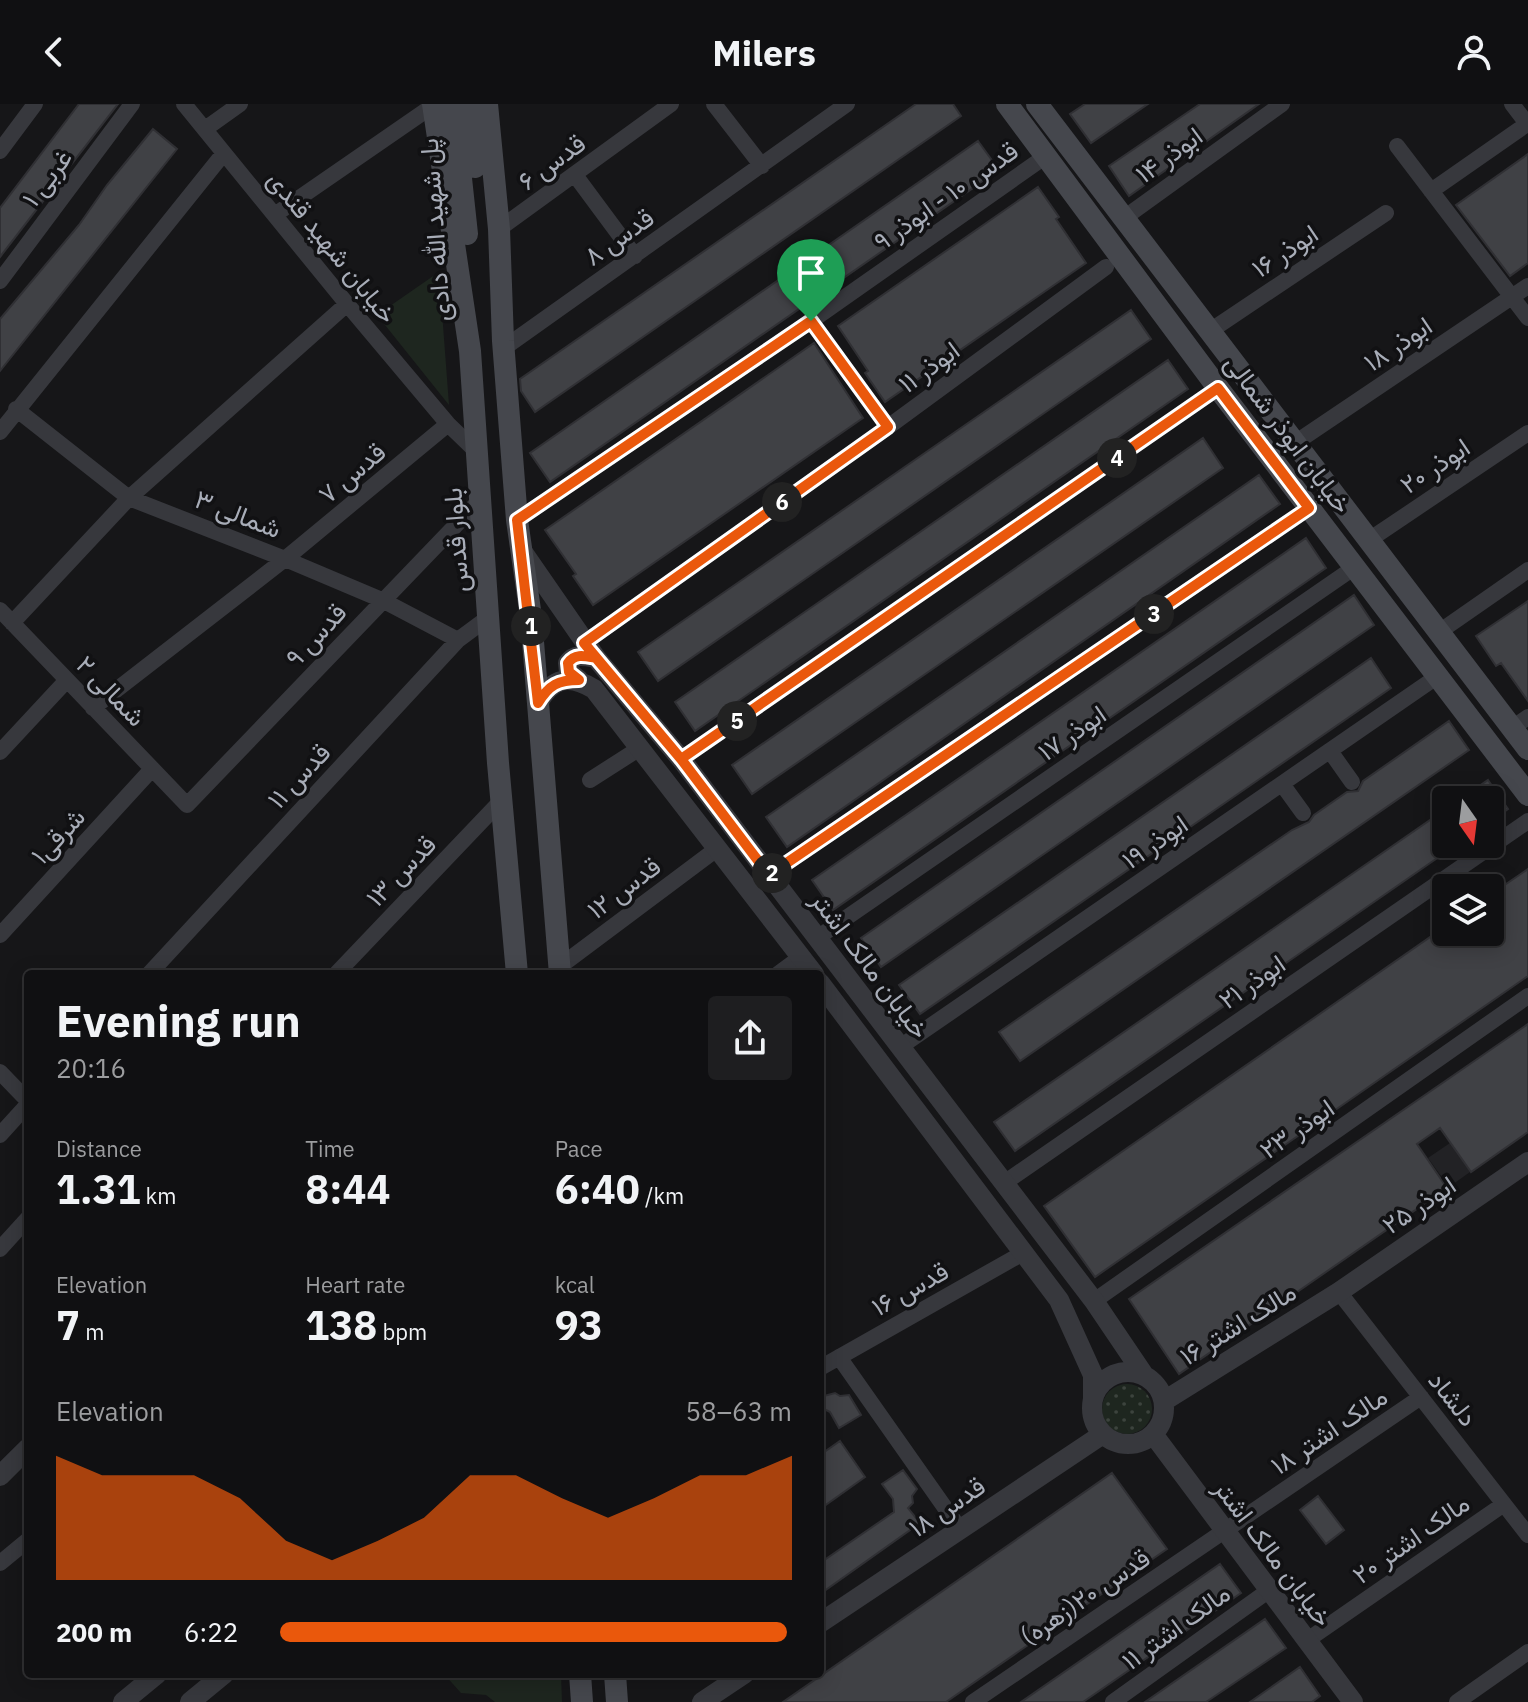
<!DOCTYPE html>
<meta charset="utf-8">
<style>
:root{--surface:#101012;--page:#1e1e20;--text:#f1f3f6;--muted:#9c9d9f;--line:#303032;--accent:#ea580c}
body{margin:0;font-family:"IBM Plex Sans",Vazirmatn,sans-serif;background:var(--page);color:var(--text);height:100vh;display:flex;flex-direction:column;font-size:30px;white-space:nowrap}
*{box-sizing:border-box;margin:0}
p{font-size:26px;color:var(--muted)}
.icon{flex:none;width:44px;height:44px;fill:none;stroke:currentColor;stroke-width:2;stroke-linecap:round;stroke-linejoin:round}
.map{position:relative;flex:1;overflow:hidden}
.sheet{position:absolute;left:24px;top:866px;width:800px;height:708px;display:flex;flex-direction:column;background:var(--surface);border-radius:8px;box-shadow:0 4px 20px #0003,0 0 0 2px var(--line)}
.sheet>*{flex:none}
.needle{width:52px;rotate:166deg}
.buttons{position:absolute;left:1432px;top:682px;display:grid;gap:16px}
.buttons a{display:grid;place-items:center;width:72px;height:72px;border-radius:8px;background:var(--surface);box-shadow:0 4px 20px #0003,0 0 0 2px var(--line);font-size:40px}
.pin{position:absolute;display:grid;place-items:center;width:68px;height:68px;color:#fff;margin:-82px -34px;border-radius:50% 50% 50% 0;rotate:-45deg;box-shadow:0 0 8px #0007}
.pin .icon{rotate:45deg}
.km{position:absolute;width:40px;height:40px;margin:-20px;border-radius:50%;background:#222;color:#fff;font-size:22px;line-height:40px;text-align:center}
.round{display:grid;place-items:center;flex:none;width:84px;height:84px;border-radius:8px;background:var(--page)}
.summary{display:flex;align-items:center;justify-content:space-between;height:136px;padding:0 32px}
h1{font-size:44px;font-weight:800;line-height:60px}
.metrics{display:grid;grid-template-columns:repeat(3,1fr);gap:12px;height:136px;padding:8px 32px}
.metrics div{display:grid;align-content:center}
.metrics b{font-size:40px;font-weight:800}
.metrics small{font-size:22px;font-weight:400}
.metrics p{font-size:22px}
.chart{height:224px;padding:16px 32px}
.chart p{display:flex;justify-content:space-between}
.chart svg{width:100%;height:144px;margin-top:8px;fill:var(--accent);opacity:.7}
ul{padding:0 32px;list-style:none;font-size:26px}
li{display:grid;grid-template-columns:128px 96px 1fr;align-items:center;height:60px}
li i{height:20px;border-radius:10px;background:var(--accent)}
header{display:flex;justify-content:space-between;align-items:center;height:104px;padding:0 32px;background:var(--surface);font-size:36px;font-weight:800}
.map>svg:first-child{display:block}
.built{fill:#222225}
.grass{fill:url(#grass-dots)}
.park{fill:#1e261f}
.building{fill:#404145;stroke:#303034;stroke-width:2}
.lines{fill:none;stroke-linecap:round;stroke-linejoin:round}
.minor{stroke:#37383d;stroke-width:16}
.tertiary{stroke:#37383d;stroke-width:20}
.secondary{stroke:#45474d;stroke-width:22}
.route-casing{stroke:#fff;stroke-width:16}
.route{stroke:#ea580c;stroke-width:10}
.labels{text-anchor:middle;stroke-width:7;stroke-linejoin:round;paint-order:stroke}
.street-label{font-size:26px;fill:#a8adb8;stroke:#111113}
</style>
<header><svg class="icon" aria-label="back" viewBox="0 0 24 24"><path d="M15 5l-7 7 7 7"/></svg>Milers<svg class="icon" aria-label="person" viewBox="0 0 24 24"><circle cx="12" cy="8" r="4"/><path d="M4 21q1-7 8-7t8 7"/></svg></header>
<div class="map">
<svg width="1528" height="1598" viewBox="0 0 1528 1598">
<defs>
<pattern id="grass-dots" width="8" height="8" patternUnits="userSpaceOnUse" patternTransform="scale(2)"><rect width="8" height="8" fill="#1e261f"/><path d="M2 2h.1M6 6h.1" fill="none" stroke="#3c433d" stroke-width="1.8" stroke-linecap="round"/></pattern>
</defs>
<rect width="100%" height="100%" fill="#161618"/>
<path class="built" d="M 1450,1039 L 1470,1068 L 1449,1083 L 1428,1054 Z"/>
<path class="grass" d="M1102 1305a25 25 0 1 1 50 0a25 25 0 1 1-50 0Z"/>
<path class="park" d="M 439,168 L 449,301 L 377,211 Z
M 444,1570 L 561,1570 L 562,1598 L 495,1598 L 486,1591 L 461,1589 Z"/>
<path class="building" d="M 79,0 L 118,0 L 0,153 L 0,104 Z
M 916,0 L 953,0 L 961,12 L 535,308 L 521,287 L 520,275 Z
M 1085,0 L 1148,0 L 1091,39 L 1070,10 Z
M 1200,0 L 1259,0 L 1129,92 L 1109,62 Z
M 153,25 L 177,45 L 0,267 L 0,215 L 79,121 L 107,81 Z
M 978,37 L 999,66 L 550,378 L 530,349 Z
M 1528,50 L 1528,159 L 1510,172 L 1456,101 Z
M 1038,83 L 1059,113 L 1056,115 L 1086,159 L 885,298 L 865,269 L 868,267 L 838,222 Z
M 1131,206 L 1151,235 L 658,577 L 638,548 Z
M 814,239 L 863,314 L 593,501 L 573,472 L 576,470 L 545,426 Z
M 1168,256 L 1188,285 L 695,627 L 675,598 Z
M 1203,334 L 1223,364 L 752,690 L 732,661 Z
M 1259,371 L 1280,400 L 787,743 L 766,713 Z
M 1306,434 L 1326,464 L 833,806 L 812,776 Z
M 1354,491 L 1374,521 L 881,863 L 861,834 Z
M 1528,497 L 1528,597 L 1501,559 L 1496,562 L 1476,532 Z
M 1371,554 L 1391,584 L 920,910 L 899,881 Z
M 1449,617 L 1469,646 L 1020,957 L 999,928 L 1292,726 L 1309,718 L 1314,711 L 1347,688 L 1358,687 L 1363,677 Z
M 1488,676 L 1508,705 L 1490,718 L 1490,696 L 1459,696 Z
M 1446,705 L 1446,748 L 1015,1047 L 994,1018 Z
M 1528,765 L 1528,872 L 1095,1173 L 1044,1102 L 1446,822 L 1446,828 L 1490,828 L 1490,791 Z
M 1528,920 L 1528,1028 L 1471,1068 L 1440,1024 L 1417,1040 L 1447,1084 L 1179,1270 L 1129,1195 Z
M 835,1289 L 840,1292 L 849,1291 L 861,1311 L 839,1324 L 830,1308 L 820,1303 L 820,1293 Z
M 840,1337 L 865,1373 L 820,1405 L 820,1351 Z
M 903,1366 L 917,1385 L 912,1392 L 913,1399 L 908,1404 L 920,1419 L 820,1490 L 820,1459 L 894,1408 L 893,1395 L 882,1380 Z
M 1112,1369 L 1167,1445 L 1077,1507 L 946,1598 L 783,1598 Z
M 1318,1392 L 1344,1426 L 1326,1440 L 1300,1406 Z
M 1220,1460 L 1241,1489 L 1196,1520 L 1083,1598 L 1021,1598 Z
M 1265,1515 L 1286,1544 L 1264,1559 L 1206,1598 L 1145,1598 Z
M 1300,1563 L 1320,1592 L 1312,1598 L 1250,1598 Z"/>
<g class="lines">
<path class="minor" d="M 184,0 L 347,200 L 448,320 L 478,349
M 714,0 L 762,62
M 1512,0 L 1528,21
M 205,25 L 240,0
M 1397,42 L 1528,214
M 0,47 L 35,0
M 575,71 L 635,152
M 1431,87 L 1527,20
M 276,110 L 434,1
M 1124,114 L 1282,0
M 499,125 L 671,0
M 0,177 L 132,0
M 811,217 L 888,323
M 1210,227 L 1386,109
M 504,244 L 847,0
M 16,305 L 129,394 L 285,455 L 382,496 L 458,536
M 0,328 L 224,49
M 1295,339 L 1528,182
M 517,416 L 811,217 L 1046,52
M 1369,436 L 1528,329
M 0,506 L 187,701 L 481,395
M 12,519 L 129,394 L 347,200
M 1439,528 L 1528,466
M 584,539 L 888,323 L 1106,163
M 93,604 L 285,455 L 448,320
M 1512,624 L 1528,613
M 1330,647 L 1352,678
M 0,648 L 67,576
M 681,655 L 1218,284
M 590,676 L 640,644
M 1282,680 L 1303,709
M 769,771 L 1309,404
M 0,831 L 152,665
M 817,834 L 1355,463
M 559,863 L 718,744
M 149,870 L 458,536 L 489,513
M 336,870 L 500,698
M 778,870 L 801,853
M 900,943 L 1438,572
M 0,968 L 28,997
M 0,1031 L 28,1000
M 1004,1079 L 1528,717
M 0,1145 L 28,1114
M 1339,1188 L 1528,1431
M 1094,1197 L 1528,892
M 839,1253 L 960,1425
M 820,1264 L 1023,1149
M 0,1459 L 28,1436
M 1306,1537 L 1504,1400
M 973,1598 L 1421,1293
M 1113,1598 L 1268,1487
M 1457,1598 L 1528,1548"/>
<path class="tertiary" d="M 522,447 L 596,554 L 681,655 L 1094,1197 L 1144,1271
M 579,576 L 569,568 L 568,559 C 575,549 585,552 596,554
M 538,599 C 553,573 569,570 594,585 L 814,870
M 820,879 L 1059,1196 L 1093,1271 L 1093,1295
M1092 1304a36 36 0 1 1 72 0a36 36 0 1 1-72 0Z
M 1164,1297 L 1339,1188 L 1528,1058
M 1153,1330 L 1353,1598
M 0,1372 L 28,1344
M 820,1519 L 1103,1330
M 123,1598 L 157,1570
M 190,1598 L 224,1570
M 702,1598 L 744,1570"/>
<path class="secondary" d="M 433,0 L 470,247 L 498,659 L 517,870
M 453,0 L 467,130
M 469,0 L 475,63
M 487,0 L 499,125 L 503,237 L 517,416 L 531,513 L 560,870
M 1007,0 L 1218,284 L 1528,691
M 1037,0 L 1528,645
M 580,1570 L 582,1598
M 615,1570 L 617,1598"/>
</g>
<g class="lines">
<defs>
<path id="route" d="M 811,217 L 517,416 L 538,599 C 549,581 558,576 579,576 L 569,568 L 568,559 C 575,549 585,552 596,554 L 681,655 L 769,771 L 1309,404 L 1218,284 L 681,655 L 584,539 L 888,323 L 811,217"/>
</defs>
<use href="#route" class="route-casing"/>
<use href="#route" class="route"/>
</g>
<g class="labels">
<g class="street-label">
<text transform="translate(1169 51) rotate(-36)" y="9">ابوذر ۱۴</text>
<text transform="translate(552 58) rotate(-36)" y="9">قدس ۶</text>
<text transform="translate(47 74) rotate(-53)" y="9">۱ غربی</text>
<text transform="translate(946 92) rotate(-35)" y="9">قدس ۱۰ - ابوذر ۹</text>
<text transform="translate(435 126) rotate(-94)" y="9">پل شهید الله دادی</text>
<text transform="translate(619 133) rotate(-35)" y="9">قدس ۸</text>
<text transform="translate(332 143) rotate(51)" y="9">خیابان شهید قندی</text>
<text transform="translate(1285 147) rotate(-34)" y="9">ابوذر ۱۶</text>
<text transform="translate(1398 240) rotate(-34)" y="9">ابوذر ۱۸</text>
<text transform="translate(929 263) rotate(-36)" y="9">ابوذر ۱۱</text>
<text transform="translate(1288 330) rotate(53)" y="9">خیابان ابوذر شمالی</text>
<text transform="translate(1435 362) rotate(-34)" y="9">ابوذر ۲۰</text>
<text transform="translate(352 369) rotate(-40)" y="9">قدس ۷</text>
<text transform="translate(238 410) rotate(21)" y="9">شمالی ۳</text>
<text transform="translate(456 436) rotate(-94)" y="9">بلوار قدس</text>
<text transform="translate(316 531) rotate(-47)" y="9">قدس ۹</text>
<text transform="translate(111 587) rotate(46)" y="9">شمالی ۲</text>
<text transform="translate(1072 629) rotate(-35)" y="9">ابوذر ۱۷</text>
<text transform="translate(299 672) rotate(-47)" y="9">قدس ۱۱</text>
<text transform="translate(58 732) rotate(-47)" y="9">شرقی۱</text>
<text transform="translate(1155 738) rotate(-35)" y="9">ابوذر ۱۹</text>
<text transform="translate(401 767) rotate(-46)" y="9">قدس ۱۳</text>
<text transform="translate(624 784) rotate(-37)" y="9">قدس ۱۲</text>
<text transform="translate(870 861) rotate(53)" y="9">خیابان مالک اشتر</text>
<text transform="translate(1252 878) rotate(-35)" y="9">ابوذر ۲۱</text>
<text transform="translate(1297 1025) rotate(-35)" y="9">ابوذر ۲۳</text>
<text transform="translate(1419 1101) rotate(-34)" y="9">ابوذر ۲۵</text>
<text transform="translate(910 1185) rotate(-29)" y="9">قدس ۱۶</text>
<text transform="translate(1238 1220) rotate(-32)" y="9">مالک اشتر ۱۶</text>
<text transform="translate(1453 1295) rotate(52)" y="9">دلشاد</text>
<text transform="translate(1329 1327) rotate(-34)" y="9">مالک اشتر ۱۸</text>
<text transform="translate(947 1403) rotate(-34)" y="9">قدس ۱۸</text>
<text transform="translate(1411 1435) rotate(-35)" y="9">مالک اشتر ۲۰</text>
<text transform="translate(1273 1449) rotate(53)" y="9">خیابان مالک اشتر</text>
<text transform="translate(1085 1493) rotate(-34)" y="9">قدس ۲۰(زهره)</text>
<text transform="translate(1176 1523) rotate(-36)" y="9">مالک اشتر ۱۱</text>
</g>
</g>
</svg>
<div class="buttons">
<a><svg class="needle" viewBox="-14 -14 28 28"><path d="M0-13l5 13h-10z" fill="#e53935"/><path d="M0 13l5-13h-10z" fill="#9c9d9f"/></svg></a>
<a><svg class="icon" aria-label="layers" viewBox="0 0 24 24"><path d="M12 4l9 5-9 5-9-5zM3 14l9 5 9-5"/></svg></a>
</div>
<div class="pin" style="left:811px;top:217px;background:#1e9e55"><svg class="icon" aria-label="arrive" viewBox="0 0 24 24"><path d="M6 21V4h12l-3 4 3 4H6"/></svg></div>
<b class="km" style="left:531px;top:522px">1</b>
<b class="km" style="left:772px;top:769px">2</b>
<b class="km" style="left:1154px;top:510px">3</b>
<b class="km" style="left:1117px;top:354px">4</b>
<b class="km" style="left:737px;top:617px">5</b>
<b class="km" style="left:782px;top:398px">6</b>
<section class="sheet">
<div class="summary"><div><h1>Evening run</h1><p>20:16</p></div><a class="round"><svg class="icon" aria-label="share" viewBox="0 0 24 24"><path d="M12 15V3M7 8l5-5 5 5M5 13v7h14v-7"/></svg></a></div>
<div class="metrics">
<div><p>Distance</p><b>1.31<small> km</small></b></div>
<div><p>Time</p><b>8:44</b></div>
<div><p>Pace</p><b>6:40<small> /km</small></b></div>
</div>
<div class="metrics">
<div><p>Elevation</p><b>7<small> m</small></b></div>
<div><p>Heart rate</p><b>138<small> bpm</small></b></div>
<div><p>kcal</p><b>93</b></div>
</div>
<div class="chart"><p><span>Elevation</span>58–63 m</p>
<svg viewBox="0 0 160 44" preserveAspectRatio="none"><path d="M0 44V6L10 12L20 12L30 12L40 19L50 32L60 38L70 32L80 25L90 12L100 12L110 19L120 25L130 19L140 12L150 12L160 6V44z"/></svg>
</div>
<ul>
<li><b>200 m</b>6:22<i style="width:99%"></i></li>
</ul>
</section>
</div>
